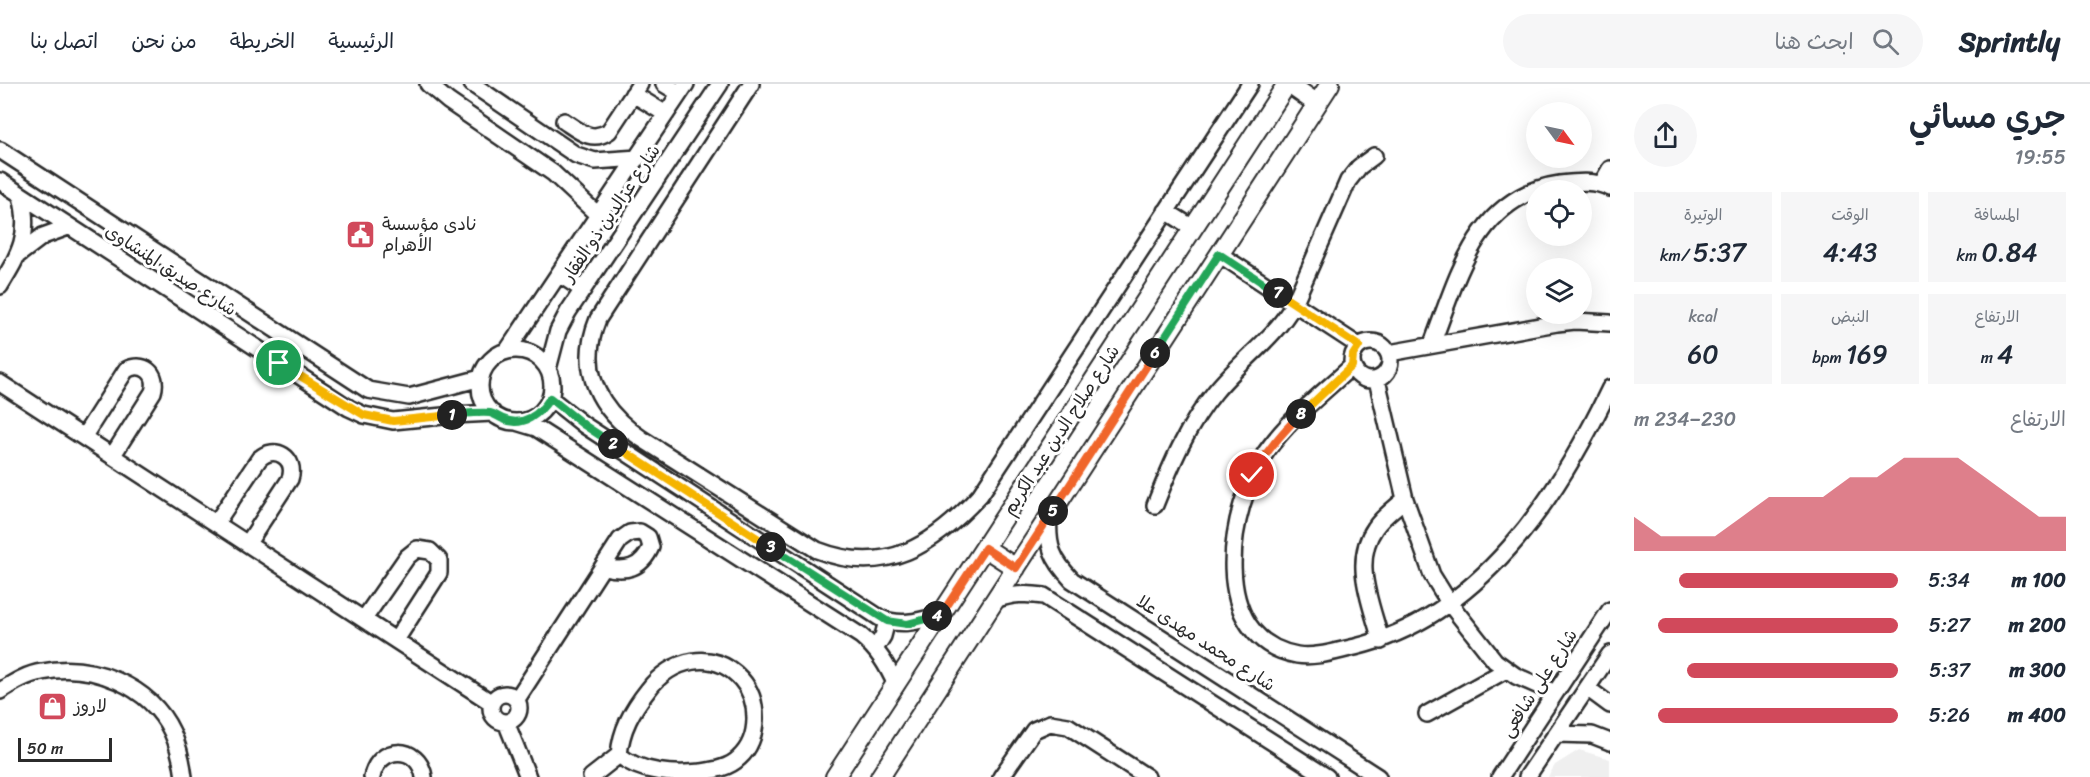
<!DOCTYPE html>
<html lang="ar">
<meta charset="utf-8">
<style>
:root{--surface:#fff;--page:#f6f6f7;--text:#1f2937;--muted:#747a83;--line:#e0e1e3;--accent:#d1495b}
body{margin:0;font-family:Sriracha,"Playpen Sans Arabic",sans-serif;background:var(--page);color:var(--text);direction:rtl;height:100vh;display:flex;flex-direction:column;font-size:22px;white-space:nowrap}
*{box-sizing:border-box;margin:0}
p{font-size:20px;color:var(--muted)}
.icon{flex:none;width:33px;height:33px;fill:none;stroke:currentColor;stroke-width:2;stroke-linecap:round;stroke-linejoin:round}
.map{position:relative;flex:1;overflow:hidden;direction:ltr}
.drawer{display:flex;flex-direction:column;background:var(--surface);width:480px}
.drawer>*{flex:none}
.needle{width:39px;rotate:123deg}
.fabs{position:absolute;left:1526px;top:18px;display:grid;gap:12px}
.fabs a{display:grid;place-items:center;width:66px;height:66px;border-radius:50%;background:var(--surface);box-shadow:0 6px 24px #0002;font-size:30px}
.scale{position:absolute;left:18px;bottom:15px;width:94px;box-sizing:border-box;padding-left:6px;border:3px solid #2b2b2b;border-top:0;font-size:16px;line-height:21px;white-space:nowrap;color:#2b2b2b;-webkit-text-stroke:4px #fff;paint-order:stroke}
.pin{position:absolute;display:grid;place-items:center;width:51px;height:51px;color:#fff;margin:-26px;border:3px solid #fff;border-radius:50%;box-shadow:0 2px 6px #0007}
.km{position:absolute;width:30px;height:30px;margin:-15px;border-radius:50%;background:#222;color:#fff;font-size:16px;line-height:30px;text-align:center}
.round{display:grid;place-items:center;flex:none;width:63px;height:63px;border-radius:32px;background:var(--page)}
.summary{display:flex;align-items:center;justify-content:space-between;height:102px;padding:0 24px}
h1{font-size:33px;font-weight:600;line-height:45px}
.figures{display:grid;grid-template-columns:repeat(3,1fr);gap:9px;height:102px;padding:6px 24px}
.figures div{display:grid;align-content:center;border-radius:0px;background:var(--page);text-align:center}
.figures b{font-size:26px;font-weight:600}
.figures small{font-size:16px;font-weight:400}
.figures p{font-size:16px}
.chart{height:168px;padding:12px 24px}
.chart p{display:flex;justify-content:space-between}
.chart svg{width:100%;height:108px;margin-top:6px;fill:var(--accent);opacity:.7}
ul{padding:0 24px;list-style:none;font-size:20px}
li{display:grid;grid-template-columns:96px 72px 1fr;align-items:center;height:45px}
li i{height:15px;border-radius:8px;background:var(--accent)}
header{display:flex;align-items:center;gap:36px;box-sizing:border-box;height:84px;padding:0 30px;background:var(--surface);border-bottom:2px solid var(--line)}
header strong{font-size:28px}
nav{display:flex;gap:33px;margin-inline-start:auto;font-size:21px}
.search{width:420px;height:54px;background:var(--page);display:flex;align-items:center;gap:15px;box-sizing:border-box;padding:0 21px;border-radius:33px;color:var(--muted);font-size:22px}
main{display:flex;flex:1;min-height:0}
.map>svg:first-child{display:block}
.built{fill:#efefef}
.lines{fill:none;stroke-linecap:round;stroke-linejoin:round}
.minor-casing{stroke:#2b2b2b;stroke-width:20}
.major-casing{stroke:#2b2b2b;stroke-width:22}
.minor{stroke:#fff;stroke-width:15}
.major{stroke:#fff;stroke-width:18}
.split-1-casing{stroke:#fff;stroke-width:12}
.split-2-casing{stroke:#fff;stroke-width:12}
.split-3-casing{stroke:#fff;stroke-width:12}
.split-4-casing{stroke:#fff;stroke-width:12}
.split-5-casing{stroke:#fff;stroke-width:12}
.split-6-casing{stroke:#fff;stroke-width:12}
.split-7-casing{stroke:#fff;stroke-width:12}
.split-8-casing{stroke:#fff;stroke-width:12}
.split-9-casing{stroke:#fff;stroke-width:12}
.split-1{stroke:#f5b400;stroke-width:8}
.split-2{stroke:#22a559;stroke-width:8}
.split-3{stroke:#f5b400;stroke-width:8}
.split-4{stroke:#22a559;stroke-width:8}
.split-5{stroke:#f0652b;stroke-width:8}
.split-6{stroke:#f0652b;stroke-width:8}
.split-7{stroke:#22a559;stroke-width:8}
.split-8{stroke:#f5b400;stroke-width:8}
.split-9{stroke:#f0652b;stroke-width:8}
.labels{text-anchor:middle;stroke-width:6;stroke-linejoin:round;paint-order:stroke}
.street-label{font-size:18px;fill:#2b2b2b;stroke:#fff}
.poi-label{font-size:18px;fill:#2b2b2b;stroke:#fff;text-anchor:start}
</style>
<header>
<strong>Sprintly</strong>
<div class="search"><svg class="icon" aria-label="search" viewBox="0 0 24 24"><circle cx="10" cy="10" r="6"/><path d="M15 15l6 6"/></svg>ابحث هنا</div>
<nav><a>الرئيسية</a><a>الخريطة</a><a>من نحن</a><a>اتصل بنا</a></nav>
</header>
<main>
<section class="drawer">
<div class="summary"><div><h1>جري مسائي</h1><p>19:55</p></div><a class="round"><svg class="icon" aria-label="share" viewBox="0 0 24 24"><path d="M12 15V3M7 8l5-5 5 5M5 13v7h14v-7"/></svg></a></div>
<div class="figures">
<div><p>المسافة</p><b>0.84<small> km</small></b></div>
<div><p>الوقت</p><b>4:43</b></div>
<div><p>الوتيرة</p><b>5:37<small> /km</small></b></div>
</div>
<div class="figures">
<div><p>الارتفاع</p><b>4<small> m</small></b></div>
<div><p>النبض</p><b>169<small> bpm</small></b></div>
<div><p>kcal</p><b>60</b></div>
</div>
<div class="chart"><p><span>الارتفاع</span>230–234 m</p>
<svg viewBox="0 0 160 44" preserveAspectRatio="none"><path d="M0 44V30L10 38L20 38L30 38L40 30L50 22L60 22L70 22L80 14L90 14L100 6L110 6L120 6L130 14L140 22L150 30L160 30V44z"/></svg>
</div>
<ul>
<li><b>100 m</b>5:34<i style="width:83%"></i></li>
<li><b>200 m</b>5:27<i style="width:91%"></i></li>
<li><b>300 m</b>5:37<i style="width:80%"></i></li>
<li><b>400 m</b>5:26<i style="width:91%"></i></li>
</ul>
</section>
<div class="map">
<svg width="1610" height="693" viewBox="0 0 1610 693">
<rect width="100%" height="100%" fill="#fff"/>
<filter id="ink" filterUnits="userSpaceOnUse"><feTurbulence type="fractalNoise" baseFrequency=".0167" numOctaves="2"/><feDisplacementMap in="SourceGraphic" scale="12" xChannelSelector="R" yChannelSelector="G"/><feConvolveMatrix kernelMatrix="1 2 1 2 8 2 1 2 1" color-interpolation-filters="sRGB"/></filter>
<g filter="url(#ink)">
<path class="built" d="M 1579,666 L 1610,675 L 1610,693 L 1548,693 L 1555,681 Z"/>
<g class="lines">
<defs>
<path id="minor" d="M 428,0 L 448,17 L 553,89 L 599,132
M 472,0 L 576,71 L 595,77 L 638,74
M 664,0 L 679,9
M 751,0 L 598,235 C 577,286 599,326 642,355 L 817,466 C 886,493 934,461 980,411 L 1250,0
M 633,10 L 666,30
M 564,37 C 579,47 592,59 609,47 L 640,0
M 0,66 L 368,306 L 409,313 L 481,294
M 0,97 L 349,324 L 364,331 L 393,337 L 453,331 L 493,329
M 1602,99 L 1610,85
M 1166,127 L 1193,144
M 1219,170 L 1359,262
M 18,171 L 43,152 L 68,143
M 559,190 L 583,206
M 0,202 C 20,169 31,151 21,112
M1352 277a19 19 0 1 1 38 0a19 19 0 1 1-38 0Z
M 1432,260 C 1458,193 1476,112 1560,100 C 1577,98 1595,96 1610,104
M480 302a36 36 0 1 1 72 0a36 36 0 1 1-72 0Z
M 507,267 L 686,0
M 1389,269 L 1557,239 L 1575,237 L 1610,239
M 1352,282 C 1323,309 1289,335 1266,368 C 1228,423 1206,555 1297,571 C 1316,574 1336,567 1355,563 C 1480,533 1558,413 1610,304
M 548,285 L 558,247 L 568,228 L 720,0
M 1377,296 L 1405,415 L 1432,491 L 1450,520 L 1495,577 L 1516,592 L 1555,609
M 0,299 L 492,619
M 550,314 L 584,341 L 880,534 C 901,543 919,537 941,531
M 516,338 L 536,344 L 861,552 C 878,566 887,581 896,601
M 84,352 L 126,286 C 143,277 159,289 153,308 L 113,371
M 1155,421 C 1171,381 1187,342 1215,308 C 1240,277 1274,255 1294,220 L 1348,97 L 1359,83 L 1374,72
M 1049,433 C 1047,462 1052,475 1072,496 L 1378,693
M 216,439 L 259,375 C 275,360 297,374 290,395 L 248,459
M 995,516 C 1012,510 1025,509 1044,512 L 1327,693
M 364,535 L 407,473 L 417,465 L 430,467 L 439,476 L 439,489 L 396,556
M 1381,557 C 1372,521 1351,478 1375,444 C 1382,433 1395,424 1405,415
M 875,565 L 883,552 L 887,537
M 1587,604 L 1610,621
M 0,607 C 13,599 27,590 42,588 C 91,578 150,601 172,648 C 179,663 182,677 184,693
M491 624a14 14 0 1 1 28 0a14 14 0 1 1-28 0Z
M 517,615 L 620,456 L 630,449 L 640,448 L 648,453 L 651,463 C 641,485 626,488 604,483
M 1427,630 L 1506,586
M 506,638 L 528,693
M 1557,650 L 1592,651 L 1610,658
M 372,693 C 378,661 419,660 424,693
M 591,693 L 619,671 C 621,646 632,626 648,606 C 671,575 713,564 741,595 C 760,616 760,655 739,674 C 729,684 714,686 701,688 C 674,691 640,689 619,671
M 1001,693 L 1034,646 L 1050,639 L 1068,642 L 1147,693
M 1500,693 L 1610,526
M 1527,693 L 1610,570"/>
<path id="major" d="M 1289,0 L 1316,19
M 985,464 L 1016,484
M 835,693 L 1287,0
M 880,693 L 1330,0"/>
</defs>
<use href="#minor" class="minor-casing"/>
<use href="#major" class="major-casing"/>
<use href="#minor" class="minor"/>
<use href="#major" class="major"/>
</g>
</g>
<g class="lines" filter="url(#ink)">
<defs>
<path id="split-1" d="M 279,279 L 364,331 L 393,337 L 452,331"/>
<path id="split-2" d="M 452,331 C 464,330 478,328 490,329 C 495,330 498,333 503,335 C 523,344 540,330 550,314 L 584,341 L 613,360"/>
<path id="split-3" d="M 613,360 L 771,463"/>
<path id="split-4" d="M 771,463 L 887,537 L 907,540 L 937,532"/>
<path id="split-5" d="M 937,532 L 941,531 L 985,464 L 1016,484 L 1053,427"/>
<path id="split-6" d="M 1053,427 L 1155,269"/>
<path id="split-7" d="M 1155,269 L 1219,170 L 1278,209"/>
<path id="split-8" d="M 1278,209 L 1359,262 L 1353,271 L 1352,282 L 1301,330"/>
<path id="split-9" d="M 1252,391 C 1266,368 1281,349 1301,330"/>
</defs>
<use href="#split-1" class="split-1-casing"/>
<use href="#split-2" class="split-2-casing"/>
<use href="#split-3" class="split-3-casing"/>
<use href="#split-4" class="split-4-casing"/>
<use href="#split-5" class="split-5-casing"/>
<use href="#split-6" class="split-6-casing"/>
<use href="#split-7" class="split-7-casing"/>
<use href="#split-8" class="split-8-casing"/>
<use href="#split-9" class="split-9-casing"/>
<use href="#split-1" class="split-1"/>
<use href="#split-2" class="split-2"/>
<use href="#split-3" class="split-3"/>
<use href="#split-4" class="split-4"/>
<use href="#split-5" class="split-5"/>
<use href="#split-6" class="split-6"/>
<use href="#split-7" class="split-7"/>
<use href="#split-8" class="split-8"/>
<use href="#split-9" class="split-9"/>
</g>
<defs>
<symbol id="civic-square" viewBox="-11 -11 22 22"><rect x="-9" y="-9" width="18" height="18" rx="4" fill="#d1495b" stroke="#fff"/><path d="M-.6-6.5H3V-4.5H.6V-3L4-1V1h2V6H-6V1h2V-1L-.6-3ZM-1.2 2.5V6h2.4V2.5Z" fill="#fff"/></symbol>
<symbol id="shop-square" viewBox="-11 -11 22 22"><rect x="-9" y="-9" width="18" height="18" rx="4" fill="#d1495b" stroke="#fff"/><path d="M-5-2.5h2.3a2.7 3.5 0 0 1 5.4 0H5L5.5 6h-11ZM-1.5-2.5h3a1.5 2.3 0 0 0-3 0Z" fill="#fff"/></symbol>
</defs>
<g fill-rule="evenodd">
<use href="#civic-square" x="344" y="134" width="33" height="33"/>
<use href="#shop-square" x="36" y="606" width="33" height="33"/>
</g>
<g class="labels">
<g class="street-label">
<text transform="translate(611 129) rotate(-56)" y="6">شارع عزالدين ذو الفقار</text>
<text transform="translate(171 186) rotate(33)" y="6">شارع صديق المنشاوى</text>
<text transform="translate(1061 346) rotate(-57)" y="6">شارع صلاح الدين عبد الكريم</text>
<text transform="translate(1206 559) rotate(33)" y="6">شارع محمد مهدى علا</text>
<text transform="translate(1539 599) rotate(-57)" y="6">شارع على شافعى</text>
</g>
<g class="poi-label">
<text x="382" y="146">نادى مؤسسة<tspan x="382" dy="21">الأهرام</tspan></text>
<text x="74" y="628">لاروز</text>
</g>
</g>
</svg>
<div class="fabs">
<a><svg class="needle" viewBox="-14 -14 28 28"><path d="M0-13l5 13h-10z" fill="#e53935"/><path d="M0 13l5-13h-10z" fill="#747a83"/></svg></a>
<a><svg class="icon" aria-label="locate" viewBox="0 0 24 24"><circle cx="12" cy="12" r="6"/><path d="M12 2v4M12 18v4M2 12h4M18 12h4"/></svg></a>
<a><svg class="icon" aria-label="layers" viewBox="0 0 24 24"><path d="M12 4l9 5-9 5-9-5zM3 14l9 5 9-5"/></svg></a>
</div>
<div class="scale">50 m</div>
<div class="pin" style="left:279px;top:279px;background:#1e9e55"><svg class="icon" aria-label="arrive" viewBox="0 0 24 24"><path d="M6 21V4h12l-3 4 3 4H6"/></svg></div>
<div class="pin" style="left:1252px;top:391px;background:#d93025"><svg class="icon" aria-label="check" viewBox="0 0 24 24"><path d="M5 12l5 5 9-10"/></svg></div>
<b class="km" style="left:452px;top:331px">1</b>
<b class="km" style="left:613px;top:360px">2</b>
<b class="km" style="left:771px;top:463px">3</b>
<b class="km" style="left:937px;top:532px">4</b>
<b class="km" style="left:1053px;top:427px">5</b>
<b class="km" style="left:1155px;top:269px">6</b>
<b class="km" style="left:1278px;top:209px">7</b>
<b class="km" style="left:1301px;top:330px">8</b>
</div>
</main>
